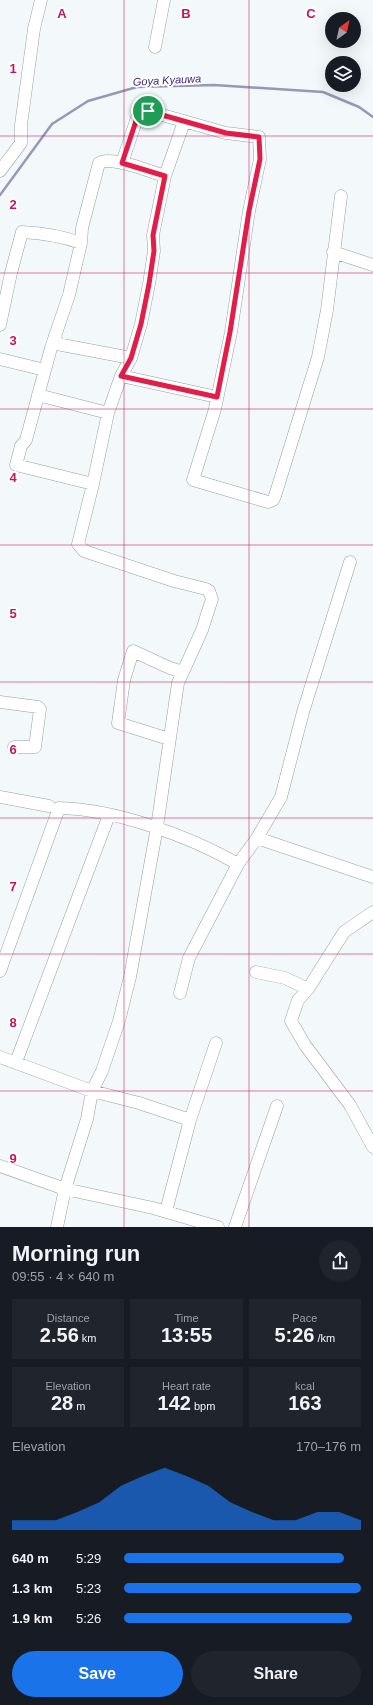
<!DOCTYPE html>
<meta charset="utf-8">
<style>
:root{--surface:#171b24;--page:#20242c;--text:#f1f3f6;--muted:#9ea1a6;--accent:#1a73e8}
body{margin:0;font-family:Helvetica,sans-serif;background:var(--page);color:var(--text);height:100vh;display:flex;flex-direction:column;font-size:15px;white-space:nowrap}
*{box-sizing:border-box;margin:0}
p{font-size:13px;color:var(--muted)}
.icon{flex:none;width:22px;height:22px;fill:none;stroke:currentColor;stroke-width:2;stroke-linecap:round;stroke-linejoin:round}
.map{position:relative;height:1227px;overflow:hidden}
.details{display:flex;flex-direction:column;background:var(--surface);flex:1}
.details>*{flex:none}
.needle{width:26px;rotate:33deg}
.buttons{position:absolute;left:325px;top:12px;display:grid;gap:8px}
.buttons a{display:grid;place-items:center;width:36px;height:36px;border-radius:50%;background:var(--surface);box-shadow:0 4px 16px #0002;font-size:20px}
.pin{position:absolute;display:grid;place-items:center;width:34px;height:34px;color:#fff;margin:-17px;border:2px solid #fff;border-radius:50%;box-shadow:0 1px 4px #0007}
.round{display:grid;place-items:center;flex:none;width:42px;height:42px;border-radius:21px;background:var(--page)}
.summary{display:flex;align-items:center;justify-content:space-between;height:68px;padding:0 12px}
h1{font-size:22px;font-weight:800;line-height:30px}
.figures{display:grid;grid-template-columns:repeat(3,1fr);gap:6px;height:68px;padding:4px 12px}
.figures div{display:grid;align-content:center;border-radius:0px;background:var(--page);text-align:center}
.figures b{font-size:20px;font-weight:800}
.figures small{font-size:11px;font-weight:400}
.figures p{font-size:11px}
.chart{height:112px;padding:8px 12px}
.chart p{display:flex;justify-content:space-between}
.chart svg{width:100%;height:72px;margin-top:4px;fill:var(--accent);opacity:.7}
.button{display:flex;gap:8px;margin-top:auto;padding:8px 12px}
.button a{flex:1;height:46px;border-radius:24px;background:var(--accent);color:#fff;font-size:16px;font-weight:800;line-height:46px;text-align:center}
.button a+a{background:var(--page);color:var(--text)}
ul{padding:0 12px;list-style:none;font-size:13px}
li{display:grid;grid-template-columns:64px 48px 1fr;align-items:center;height:30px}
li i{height:10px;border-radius:5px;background:var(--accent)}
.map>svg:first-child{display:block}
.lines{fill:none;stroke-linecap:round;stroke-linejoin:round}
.stream{stroke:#9996b9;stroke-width:2.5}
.minor-casing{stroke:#999ea1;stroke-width:13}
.minor{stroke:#fff;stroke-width:12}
.route-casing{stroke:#fff;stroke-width:8}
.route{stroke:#e11d48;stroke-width:5}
.grid{fill:none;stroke:#c2185b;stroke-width:1;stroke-opacity:0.55}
.labels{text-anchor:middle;stroke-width:4;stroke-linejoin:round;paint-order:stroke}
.water-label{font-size:11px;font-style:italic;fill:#3e2580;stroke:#fff}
.grid-label{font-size:13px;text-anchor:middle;font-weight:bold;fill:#c2185b;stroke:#fff;stroke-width:4;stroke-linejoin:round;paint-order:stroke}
</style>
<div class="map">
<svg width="373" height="1227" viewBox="0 0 373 1227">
<rect width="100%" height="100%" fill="#f3f9fb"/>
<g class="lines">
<path class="stream" d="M 0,195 L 52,124 L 88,101 L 137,87 L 214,85 L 323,92 L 359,107 L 373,117"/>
<defs>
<path id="minor" d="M 155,47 L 164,0
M 122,163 L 138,115 L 148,111 L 226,133 L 259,137 L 260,159 L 249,211 L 231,332 L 215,409 L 193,480 L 268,502 L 273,500 L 275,496 L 318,357 L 327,310 L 341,196
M 0,171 L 21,143 L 21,125 L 34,29 L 41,0
M 333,252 L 373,265
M 0,325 L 11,273 L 22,232 C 43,233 61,236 81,243
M 55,335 L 57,344 L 131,358
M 0,359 L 45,370
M 121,376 L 217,397
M 38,395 L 108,413
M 93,484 L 16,465 L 21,446 L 26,440 L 51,348 L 69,295 L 81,243 L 82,228 L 99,163 C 112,155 150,172 165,176
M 0,702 L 38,707 L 40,709 L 35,747 L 14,747
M 169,739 L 118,723 L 124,680 L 133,651 L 170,668 L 183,672
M 0,797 L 49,806
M 257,838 L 373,877
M 373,912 L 344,932 L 308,989 L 298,1000 L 291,1021 L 305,1045 L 350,1105 L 373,1147
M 0,971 L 59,808 C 115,809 189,836 238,864
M 256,972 L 285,978 L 308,989
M 180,993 L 189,958 L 238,864 L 257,838 L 281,797 L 303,712 L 350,562
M 0,1057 L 92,1091 L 139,1103 L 190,1120
M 16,1062 L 109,815
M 0,1166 L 65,1189 L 153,1208 L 218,1227
M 166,1211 L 190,1120 L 216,1043
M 57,1227 L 65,1189 L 87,1119 L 92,1091 L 102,1071 L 119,1021 L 130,977 L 157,827 L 178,683 L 202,630 L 212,599 L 209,591 L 206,589 L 174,581 L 84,551 L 78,544 L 93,484 L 108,413 L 121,376 L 131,358 L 141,324 L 149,284 L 154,251 L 153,235 L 161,196 L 165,176 L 184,122
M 235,1227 L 277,1106"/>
</defs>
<use href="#minor" class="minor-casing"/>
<use href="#minor" class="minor"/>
</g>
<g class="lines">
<defs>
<path id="route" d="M 148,111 L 226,133 L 259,137 L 260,159 L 249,211 L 230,332 L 217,397 L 121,376 L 131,358 L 141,324 L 149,284 L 154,251 L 153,235 L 165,176 L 122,163 L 138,115 Z"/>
</defs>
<use href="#route" class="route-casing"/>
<use href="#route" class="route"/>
</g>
<path class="grid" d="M 124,0 L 124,1227M 249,0 L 249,1227M 0,136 L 373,136M 0,273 L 373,273M 0,409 L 373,409M 0,545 L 373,545M 0,682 L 373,682M 0,818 L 373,818M 0,954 L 373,954M 0,1091 L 373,1091"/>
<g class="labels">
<g class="water-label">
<text transform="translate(167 80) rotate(-3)" y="4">Goya Kyauwa</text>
</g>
</g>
<g class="grid-label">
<text x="62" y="18">A</text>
<text x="186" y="18">B</text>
<text x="311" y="18">C</text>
<text x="13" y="73">1</text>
<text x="13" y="209">2</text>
<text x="13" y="345">3</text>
<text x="13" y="482">4</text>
<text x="13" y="618">5</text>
<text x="13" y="754">6</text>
<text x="13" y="891">7</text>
<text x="13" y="1027">8</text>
<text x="13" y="1163">9</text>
</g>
</svg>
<div class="buttons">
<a><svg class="needle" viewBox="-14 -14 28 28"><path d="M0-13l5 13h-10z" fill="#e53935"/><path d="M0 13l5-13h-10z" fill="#9ea1a6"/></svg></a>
<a><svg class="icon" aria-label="layers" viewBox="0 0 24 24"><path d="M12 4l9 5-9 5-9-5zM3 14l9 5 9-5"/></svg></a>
</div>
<div class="pin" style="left:148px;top:111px;background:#1e9e55"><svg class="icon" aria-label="arrive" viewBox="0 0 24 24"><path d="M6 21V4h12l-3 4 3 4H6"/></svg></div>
</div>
<section class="details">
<div class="summary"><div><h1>Morning run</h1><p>09:55 · 4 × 640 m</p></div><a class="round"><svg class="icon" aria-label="share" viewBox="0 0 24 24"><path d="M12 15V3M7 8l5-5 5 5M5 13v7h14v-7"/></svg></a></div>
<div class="figures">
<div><p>Distance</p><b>2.56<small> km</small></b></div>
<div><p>Time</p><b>13:55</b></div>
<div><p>Pace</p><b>5:26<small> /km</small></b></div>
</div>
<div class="figures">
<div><p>Elevation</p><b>28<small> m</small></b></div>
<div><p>Heart rate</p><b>142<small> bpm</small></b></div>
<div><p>kcal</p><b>163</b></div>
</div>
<div class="chart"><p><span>Elevation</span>170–176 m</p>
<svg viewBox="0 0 160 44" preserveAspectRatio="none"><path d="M0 44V38L10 38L20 38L30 33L40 27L50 17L60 11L70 6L80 11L90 17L100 27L110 33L120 38L130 38L140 33L150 33L160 38V44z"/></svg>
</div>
<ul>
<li><b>640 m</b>5:29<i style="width:93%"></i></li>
<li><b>1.3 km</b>5:23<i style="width:100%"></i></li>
<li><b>1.9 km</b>5:26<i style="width:96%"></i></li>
</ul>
<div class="button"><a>Save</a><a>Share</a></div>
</section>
